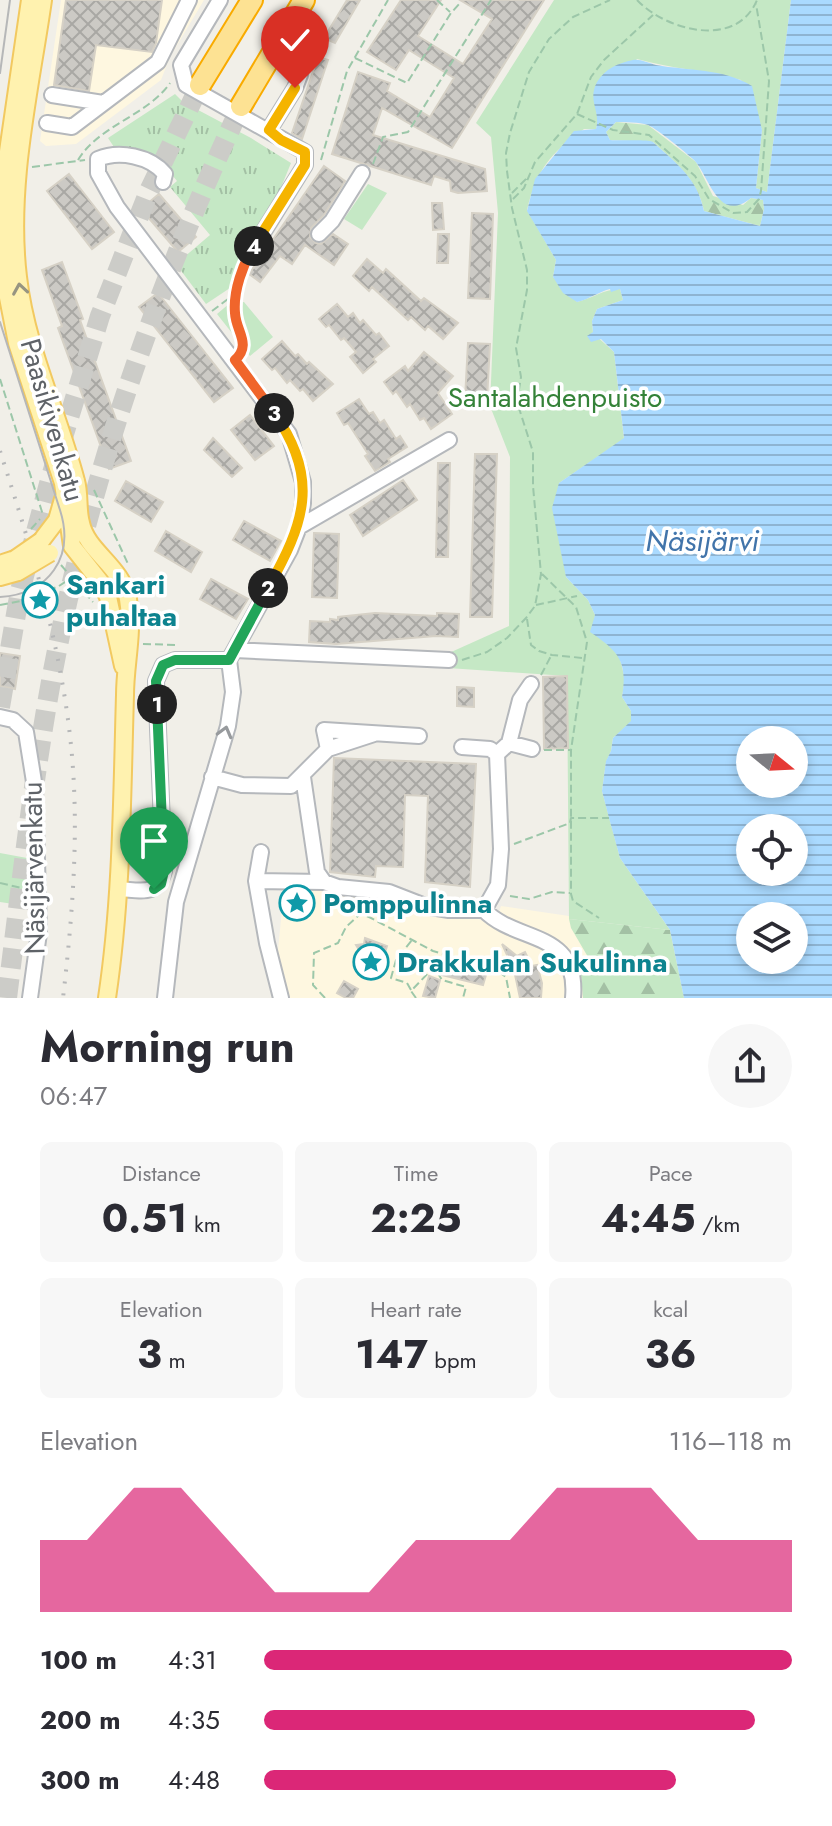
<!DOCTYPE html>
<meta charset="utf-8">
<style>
:root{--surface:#fff;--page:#f7f7f7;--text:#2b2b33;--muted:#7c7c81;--accent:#db2777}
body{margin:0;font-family:Jost,sans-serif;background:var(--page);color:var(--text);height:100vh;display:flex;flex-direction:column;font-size:30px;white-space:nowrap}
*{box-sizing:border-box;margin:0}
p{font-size:26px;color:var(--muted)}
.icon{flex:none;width:44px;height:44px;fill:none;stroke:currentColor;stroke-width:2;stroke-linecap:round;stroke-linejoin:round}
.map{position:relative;height:998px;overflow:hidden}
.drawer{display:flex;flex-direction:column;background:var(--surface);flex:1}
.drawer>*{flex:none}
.needle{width:52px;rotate:108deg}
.tools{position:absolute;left:736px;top:726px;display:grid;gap:16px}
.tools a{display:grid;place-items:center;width:72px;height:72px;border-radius:50%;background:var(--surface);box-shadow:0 4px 12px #0003;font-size:40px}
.pin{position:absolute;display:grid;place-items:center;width:68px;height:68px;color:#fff;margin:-82px -34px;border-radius:50% 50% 50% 0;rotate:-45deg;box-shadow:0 0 8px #0007}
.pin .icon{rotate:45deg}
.km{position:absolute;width:40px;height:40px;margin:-20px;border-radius:50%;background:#222;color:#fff;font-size:22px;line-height:40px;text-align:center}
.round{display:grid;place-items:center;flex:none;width:84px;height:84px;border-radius:42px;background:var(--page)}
.headline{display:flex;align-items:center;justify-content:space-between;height:136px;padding:0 40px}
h1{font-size:44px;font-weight:700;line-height:60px}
.figures{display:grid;grid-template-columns:repeat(3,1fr);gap:12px;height:136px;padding:8px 40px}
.figures div{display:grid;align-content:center;border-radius:12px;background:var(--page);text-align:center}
.figures b{font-size:40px;font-weight:700}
.figures small{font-size:22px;font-weight:400}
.figures p{font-size:22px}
.chart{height:224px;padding:16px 40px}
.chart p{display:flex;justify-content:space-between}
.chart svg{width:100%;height:144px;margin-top:8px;fill:var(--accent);opacity:.7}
ul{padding:0 40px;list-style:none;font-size:26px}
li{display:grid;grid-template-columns:128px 96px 1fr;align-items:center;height:60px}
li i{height:20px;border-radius:10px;background:var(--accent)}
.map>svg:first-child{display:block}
.commercial{fill:#fef7e0}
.grass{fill:url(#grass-tufts)}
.forest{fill:url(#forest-firs)}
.park{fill:#c5e8c5}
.water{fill:url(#water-rules);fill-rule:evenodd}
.building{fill:url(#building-cross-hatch);stroke:#d6d1c6;stroke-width:2}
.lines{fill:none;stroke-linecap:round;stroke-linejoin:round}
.highway-tunnel{stroke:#ccccc8;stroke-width:20;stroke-dasharray:20 10;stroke-linecap:butt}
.minor-casing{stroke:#b5b8bc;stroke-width:18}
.major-casing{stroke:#f2c960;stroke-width:20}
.highway-casing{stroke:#f9ab00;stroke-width:24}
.path{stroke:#9cc7a9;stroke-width:2;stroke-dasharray:8 4;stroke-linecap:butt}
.minor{stroke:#fff;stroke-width:14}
.major{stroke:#fff2af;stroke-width:16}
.highway{stroke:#fde293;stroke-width:20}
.tram{stroke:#b6b7b8;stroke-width:2}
.rail{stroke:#b6b7b8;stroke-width:4;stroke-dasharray:2 10;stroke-linecap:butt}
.major-bridge-casing{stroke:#f2c960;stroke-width:20;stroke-linecap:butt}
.path-bridge{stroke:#9cc7a9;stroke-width:2;stroke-dasharray:8 4;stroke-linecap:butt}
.major-bridge{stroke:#fff2af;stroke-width:16}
.oneway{stroke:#979581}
.oneway2{stroke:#979a9d}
.split-1-casing{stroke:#fff;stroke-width:16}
.split-2-casing{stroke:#fff;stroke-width:16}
.split-3-casing{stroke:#fff;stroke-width:16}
.split-4-casing{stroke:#fff;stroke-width:16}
.split-5-casing{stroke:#fff;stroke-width:16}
.split-1{stroke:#22a559;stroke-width:10}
.split-2{stroke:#22a559;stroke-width:10}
.split-3{stroke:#f5b400;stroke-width:10}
.split-4{stroke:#f0652b;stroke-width:10}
.split-5{stroke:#f5b400;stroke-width:10}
.labels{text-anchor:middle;stroke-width:7;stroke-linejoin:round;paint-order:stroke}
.park-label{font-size:28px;fill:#348238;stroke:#fff}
.street-label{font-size:28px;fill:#5f6368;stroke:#fff}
.culture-label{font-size:28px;font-weight:bold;fill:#0d838f;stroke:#fff;text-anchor:start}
.water-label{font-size:30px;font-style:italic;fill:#4174aa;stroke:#fff}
</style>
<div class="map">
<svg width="832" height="998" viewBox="0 0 832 998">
<defs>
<pattern id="grass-tufts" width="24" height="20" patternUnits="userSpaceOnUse" patternTransform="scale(2)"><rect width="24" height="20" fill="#c5e8c5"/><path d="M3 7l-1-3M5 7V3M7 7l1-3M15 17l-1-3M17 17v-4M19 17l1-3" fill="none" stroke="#a3c0a4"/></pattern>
<pattern id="forest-firs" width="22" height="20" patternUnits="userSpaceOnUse" patternTransform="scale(2)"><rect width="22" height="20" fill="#c5e8c5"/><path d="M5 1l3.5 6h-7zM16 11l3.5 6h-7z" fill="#a3c0a4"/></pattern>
<pattern id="water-rules" width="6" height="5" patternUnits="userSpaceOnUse" patternTransform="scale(2)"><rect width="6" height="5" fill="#aadaff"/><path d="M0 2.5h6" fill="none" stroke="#8eb4d2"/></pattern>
<pattern id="building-cross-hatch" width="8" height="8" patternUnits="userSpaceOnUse" patternTransform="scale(2)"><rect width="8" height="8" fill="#cccac5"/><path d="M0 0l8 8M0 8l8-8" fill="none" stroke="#a9a8a4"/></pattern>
</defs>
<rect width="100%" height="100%" fill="#f1efe8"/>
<path class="commercial" d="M 61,0 L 204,0 L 170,57 L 161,80 L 76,144 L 46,146 L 40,141 Z
M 284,888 L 374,895 L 475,917 L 494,927 L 501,906 L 569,916 L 570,919 L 684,998 L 287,998 L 276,971 Z"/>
<path class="grass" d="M 175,94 L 183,102 L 251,138 L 291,163 L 273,207 L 244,256 L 230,288 L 206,304 L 176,264 L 210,235 L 170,187 L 177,181 L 158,158 L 116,150 L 108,138 Z"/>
<path class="forest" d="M 616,122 L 648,125 L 696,162 L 713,196 L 743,205 L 751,198 L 763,200 L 764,209 L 760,226 L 704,211 C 698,180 676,163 653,142 L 610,140 L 606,132 Z
M 569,919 L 670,930 L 684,998 L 583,998 L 581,975 L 588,957 L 571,928 Z"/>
<path class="park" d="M 554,0 L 791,0 L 767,192 L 756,188 L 762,130 L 741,80 C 707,70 671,69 637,59 L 596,112 L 599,118 L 596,129 L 584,129 C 550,154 537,169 527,210 L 556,260 L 553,277 L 577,302 C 593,298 604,289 620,289 L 623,300 L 597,309 L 592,321 L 593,333 L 614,352 L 624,439 L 559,483 L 566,577 L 588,600 L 595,615 L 594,626 L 599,636 L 619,655 L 625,679 L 622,697 L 631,711 L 631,722 L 613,738 L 611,751 L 606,762 L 602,791 L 620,858 L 670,930 L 569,919 L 567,676 L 448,668 L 449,653 L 509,626 L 510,457 L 490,406 L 498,213 L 491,137 L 476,123 Z
M 368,184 L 387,193 L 362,230 L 344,219 Z
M 230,303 L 244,302 L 273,337 L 250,356 L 217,314 Z
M 0,853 L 27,858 L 27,906 L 0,902 Z"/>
<path class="water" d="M 791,0 L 832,0 L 832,998 L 684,998 L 670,930 L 620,858 L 609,818 L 602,791 L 606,761 L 611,751 L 613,738 L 631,721 L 631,711 L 622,697 C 628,661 618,651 590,632 L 595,615 L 588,600 L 566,577 L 552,508 L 559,483 L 624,438 L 614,352 L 601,339 L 591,342 L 587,336 L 593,332 L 592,321 L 597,309 L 623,300 L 620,289 L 611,292 L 610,289 C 598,292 590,299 577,302 L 563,293 L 553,277 L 556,260 L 527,211 L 535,179 L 574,131 L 596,129 C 601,111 587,101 597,82 C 605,69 618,63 633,60 C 641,59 648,63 656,65 C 688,71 723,68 752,86 L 762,130 L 756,188 L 767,192 ZM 616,122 C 625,122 639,122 648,125 C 659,130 685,152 694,160 C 709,175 718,225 751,198 L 763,200 L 764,209 L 760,226 L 704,211 C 697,178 678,165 653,142 C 648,139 622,141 610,140 L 606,132 ZM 750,740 L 794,740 L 794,784 L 750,784 ZM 750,828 L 794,828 L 794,872 L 750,872 ZM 750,916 L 794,916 L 794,960 L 750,960 Z"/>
<path class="building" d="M 66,0 L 162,0 L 156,43 L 152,52 L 96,45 L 89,91 L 54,85 Z
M 347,0 L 360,0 L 335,43 L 324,38 Z
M 401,0 L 441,0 L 418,36 L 463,64 L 492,19 L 460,0 L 544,0 L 452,148 L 382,108 L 373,135 L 485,169 L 487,191 L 458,193 L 451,191 L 450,181 L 434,176 L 431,185 L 332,154 L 358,72 L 390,83 L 387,91 L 430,117 L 454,78 L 409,50 L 396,70 L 367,52 Z
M 318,57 L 328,60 L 302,139 L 292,133 Z
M 324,166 L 345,181 L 324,215 L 311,228 L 310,237 L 316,243 L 321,244 L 333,234 L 348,244 L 334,265 L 305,245 L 292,264 L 280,256 L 260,282 L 249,274 Z
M 69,174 L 114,232 L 92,249 L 47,191 Z
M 159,194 L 196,237 L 178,252 L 141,209 Z
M 432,203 L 442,203 L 444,229 L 433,230 Z
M 472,213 L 493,214 L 490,299 L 468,298 Z
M 438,234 L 449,234 L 448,263 L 437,263 Z
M 367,259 L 383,273 L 386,269 L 421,301 L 424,298 L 458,323 L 443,339 L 428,326 L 425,330 L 411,317 L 408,320 L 372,287 L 369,291 L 353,276 Z
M 62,262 L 83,319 L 80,320 L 131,461 L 109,469 L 58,328 L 62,326 L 42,270 Z
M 158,293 L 233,388 L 214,402 L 139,307 Z
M 337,304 L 348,317 L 353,313 L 360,323 L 363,320 L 376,335 L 379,333 L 389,346 L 373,359 L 376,362 L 363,373 L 350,357 L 356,352 L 344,338 L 341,340 L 329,325 L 326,327 L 319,319 Z
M 282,341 L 295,356 L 298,354 L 307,364 L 309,362 L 333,384 L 313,401 L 303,389 L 300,391 L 290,380 L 287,383 L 275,368 L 272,370 L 262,359 Z
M 468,343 L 490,344 L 487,400 L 465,399 Z
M 424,352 L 453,376 L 438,393 L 452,414 L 431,429 L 424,418 L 420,420 L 410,404 L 407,407 L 396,391 L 393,394 L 384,382 L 405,366 L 408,371 Z
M 359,399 L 369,414 L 373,412 L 380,423 L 384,420 L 396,439 L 400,436 L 407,447 L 388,459 L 390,462 L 375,471 L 365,456 L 368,454 L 348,423 L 344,425 L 337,413 Z
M 250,415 L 274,446 L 255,460 L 231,430 Z
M 213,438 L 242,468 L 232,477 L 204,450 Z
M 475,454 L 497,454 L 492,617 L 470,617 Z
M 438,463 L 450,463 L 448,557 L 436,557 Z
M 403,480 L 417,500 L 363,536 L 350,515 Z
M 126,481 L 163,502 L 151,522 L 115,501 Z
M 244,521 L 281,541 L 270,561 L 233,540 Z
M 166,531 L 202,552 L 191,572 L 155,551 Z
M 314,533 L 339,534 L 337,598 L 312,597 Z
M 211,579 L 248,599 L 236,619 L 200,599 Z
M 375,613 L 437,616 L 437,613 L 459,614 L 458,637 L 436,636 L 336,644 L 309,642 L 310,621 L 330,622 L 330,619 L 338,620 L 338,617 Z
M 0,653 L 20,656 L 15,689 L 0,686 Z
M 567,676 L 568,748 L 544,749 L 543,677 Z
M 457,687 L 474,688 L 474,707 L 457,706 Z
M 334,758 L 476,764 L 470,887 L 425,882 L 428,796 L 405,795 L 403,867 L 376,866 L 375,877 L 330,872 Z
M 365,938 L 387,946 L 382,962 L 362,955 L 356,945 L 364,944 Z
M 502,944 L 517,956 L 525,952 L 532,966 L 537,965 L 542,983 L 541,998 L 520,998 L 514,970 Z
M 446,963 L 486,975 L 483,985 L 442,975 Z
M 429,976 L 440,980 L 435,998 L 423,996 Z
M 344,981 L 358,989 L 353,998 L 346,998 L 337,993 Z"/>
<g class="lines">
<path class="highway-tunnel" d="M 0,707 L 20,591 L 50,480 L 100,316 L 149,191 L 200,85
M 7,998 C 19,902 30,805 46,710 C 81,501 152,297 241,106"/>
<defs>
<path id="minor" d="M 220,0 L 181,65 L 186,85 L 305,152 L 305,165 L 254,247
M 52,95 L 103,103
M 47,123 L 72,127 L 158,62 L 189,0
M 269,130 L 295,88 L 300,75
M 163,182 L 165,174 C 150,156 119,150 98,159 L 98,173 L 117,207 L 289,434 L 303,482 L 303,503 L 299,527 L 290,550 L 229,660 L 233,692 L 228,726 L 176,902 L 165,998
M 319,234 L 332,221 L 362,173
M 299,527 L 449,440
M 235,650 L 449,660
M 0,717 L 13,720 L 26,732 L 35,788 L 39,933 L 30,998
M 509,743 L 532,749
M 462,747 L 490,749 L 497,754
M 328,749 L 324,730 L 419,736
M 212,777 L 242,785 L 291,786 L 328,749 L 374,734
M 303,777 L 317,872 L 324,882 L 338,887 L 389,892 L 425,906 L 449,910 L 484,910 L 498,885 L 501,849 L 497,754 L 509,743 L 520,700 L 531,684
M 261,852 L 256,881 L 267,943 L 281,998
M 256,881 L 324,882
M 118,889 C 141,890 157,897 164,871 L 156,681 L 163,665 L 175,660 L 229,660
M 484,910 C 517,944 579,929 573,998"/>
<path id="major" d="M 30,0 L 3,186 L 2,267 L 17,343 L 63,483 L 72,546 L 102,584 L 108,597 L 123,666
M 43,0 C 30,91 7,185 18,277 C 26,348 58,412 76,481 C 80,495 77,509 81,523 C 87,552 122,566 128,599 C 134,632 125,663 125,695 C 122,796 122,898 107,998
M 41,541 L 57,520 L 63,499
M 0,564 L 15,559
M 0,577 L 18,572"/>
<path id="highway" d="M 200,85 L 252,0
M 241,106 L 304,0"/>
</defs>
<use href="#minor" class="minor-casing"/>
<use href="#major" class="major-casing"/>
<use href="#highway" class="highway-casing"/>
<path class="path" d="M 437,0 L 450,12
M 637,0 C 665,30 736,50 757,0
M 355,58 L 407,83 L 451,13 L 460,3
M 577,114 L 613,130 L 649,135 L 695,176 L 709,199 L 733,213 L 747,212 L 759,199 L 761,191 L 769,81 L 756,4
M 78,160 C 99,125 147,116 170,83
M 321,160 L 347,71 L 388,0
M 373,164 L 383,137 L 408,132 L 491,0
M 32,167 L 85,160
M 512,193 L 527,178
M 513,199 L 524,188 L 535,162 L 577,114 L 591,77 L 604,60 L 653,15
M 212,311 L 236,293
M 243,348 L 242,335 L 234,312 L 247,258
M 0,379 L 43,515
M 500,409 L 516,402
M 94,490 L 128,564
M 61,565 L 93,602
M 542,574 L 576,607 L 587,642 L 571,750 L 571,894 L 573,901 L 599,918
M 59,586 L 71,578
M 0,605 L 26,600
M 536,605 L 577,596
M 527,619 L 531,645 L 539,651 L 552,655 L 583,658
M 143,644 L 176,645
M 462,660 L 487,652 L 507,638 L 526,618 L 535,606 L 541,574 L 533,486 L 533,452 L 517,402 L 521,377 L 516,348 L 527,290 L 527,270 L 512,208 L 507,171 L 506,153 L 510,133 L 529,72 L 549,39 L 573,17 L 610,0
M 541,675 L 551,656
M 544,750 L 570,750
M 514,844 L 570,823 L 571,818 L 609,818
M 0,883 L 22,888
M 510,896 L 529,899 L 552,892 L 570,893
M 411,990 L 407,983 L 391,978 L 396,960 L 412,940
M 325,998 L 313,985 L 314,953 L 338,943 L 346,927 L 360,914 L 369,917 L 433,951 L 494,968 L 506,977 L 510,998
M 416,998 L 411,991 L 434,967 L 442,980 L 466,987 L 463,998"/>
<use href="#minor" class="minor"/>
<use href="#major" class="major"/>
<use href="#highway" class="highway"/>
<path class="tram" d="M 0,73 L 10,0
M 0,322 L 60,510 C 75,557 49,594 0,597"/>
<path class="rail" d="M 0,451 C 30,544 59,638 70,736 C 80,823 73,911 63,998"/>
<defs>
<path id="major-bridge" d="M 15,559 L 41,541
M 18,572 L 50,553"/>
</defs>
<use href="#major-bridge" class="major-bridge-casing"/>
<path class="path-bridge" d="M 31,529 L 40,519
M 26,600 L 59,586"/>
<use href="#major-bridge" class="major-bridge"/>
</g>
<defs><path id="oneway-chevron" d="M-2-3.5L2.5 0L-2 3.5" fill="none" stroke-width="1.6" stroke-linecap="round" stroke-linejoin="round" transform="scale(2)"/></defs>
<use class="oneway" href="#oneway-chevron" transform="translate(20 289) rotate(-99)"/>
<use class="oneway2" href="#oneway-chevron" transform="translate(225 732) rotate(-75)"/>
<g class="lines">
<defs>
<path id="split-1" d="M 154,889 L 161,884 L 164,871 L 157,704"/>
<path id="split-2" d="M 157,704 L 156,681 L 163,665 L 175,660 L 229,660 L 268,588"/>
<path id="split-3" d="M 268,588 C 304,524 321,479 274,413"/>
<path id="split-4" d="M 254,246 C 243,264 233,291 235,313 C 236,332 252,344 235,360 L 274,413"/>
<path id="split-5" d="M 254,246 L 305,165 L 305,152 L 281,140 L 269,130 L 295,88"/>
</defs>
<use href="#split-1" class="split-1-casing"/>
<use href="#split-2" class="split-2-casing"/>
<use href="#split-3" class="split-3-casing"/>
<use href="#split-4" class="split-4-casing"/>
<use href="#split-5" class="split-5-casing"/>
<use href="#split-1" class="split-1"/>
<use href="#split-2" class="split-2"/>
<use href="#split-3" class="split-3"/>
<use href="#split-4" class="split-4"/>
<use href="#split-5" class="split-5"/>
</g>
<defs>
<symbol id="sight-ring" viewBox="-11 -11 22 22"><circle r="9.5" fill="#fff" stroke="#0f9aa8" stroke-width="1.5"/><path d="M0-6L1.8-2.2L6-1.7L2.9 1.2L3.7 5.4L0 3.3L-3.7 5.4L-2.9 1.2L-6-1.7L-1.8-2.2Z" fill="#0f9aa8"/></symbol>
</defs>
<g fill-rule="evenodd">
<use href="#sight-ring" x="20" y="580" width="40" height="40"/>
<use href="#sight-ring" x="277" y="883" width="40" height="40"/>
<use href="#sight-ring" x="351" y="942" width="40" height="40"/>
</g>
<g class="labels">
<g class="park-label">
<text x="555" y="407">Santalahdenpuisto</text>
</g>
<g class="street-label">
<text transform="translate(53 420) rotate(74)" y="10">Paasikivenkatu</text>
<text transform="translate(33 868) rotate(-91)" y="10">Näsijärvenkatu</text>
</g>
<g class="culture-label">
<text x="66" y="594">Sankari<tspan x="66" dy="32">puhaltaa</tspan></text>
<text x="323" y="913">Pomppulinna</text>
<text x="397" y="972">Drakkulan Sukulinna</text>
</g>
<g class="water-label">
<text x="702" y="551">Näsijärvi</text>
</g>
</g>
</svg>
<div class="tools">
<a><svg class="needle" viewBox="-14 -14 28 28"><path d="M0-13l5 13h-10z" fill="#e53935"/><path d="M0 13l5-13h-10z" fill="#7c7c81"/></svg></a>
<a><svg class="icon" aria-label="locate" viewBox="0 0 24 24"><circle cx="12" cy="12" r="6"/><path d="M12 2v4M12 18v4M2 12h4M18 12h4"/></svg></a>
<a><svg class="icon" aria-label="layers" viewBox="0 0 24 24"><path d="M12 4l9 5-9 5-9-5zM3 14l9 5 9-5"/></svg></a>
</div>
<div class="pin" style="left:154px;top:889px;background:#1e9e55"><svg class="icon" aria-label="arrive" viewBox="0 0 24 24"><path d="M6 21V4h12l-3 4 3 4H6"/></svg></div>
<div class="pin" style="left:295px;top:88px;background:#d93025"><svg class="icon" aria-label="check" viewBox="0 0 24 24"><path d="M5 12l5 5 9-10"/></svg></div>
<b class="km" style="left:157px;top:704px">1</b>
<b class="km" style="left:268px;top:588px">2</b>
<b class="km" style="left:274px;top:413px">3</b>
<b class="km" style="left:254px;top:246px">4</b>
</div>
<section class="drawer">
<div class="headline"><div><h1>Morning run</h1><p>06:47</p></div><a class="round"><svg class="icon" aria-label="share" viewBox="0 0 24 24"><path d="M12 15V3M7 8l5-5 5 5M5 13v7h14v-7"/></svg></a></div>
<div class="figures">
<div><p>Distance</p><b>0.51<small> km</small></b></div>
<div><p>Time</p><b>2:25</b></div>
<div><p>Pace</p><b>4:45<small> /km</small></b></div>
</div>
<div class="figures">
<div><p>Elevation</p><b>3<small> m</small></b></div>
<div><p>Heart rate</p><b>147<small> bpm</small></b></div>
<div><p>kcal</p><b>36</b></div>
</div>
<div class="chart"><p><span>Elevation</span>116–118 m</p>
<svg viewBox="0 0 160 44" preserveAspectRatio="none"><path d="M0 44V22L10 22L20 6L30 6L40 22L50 38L60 38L70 38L80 22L90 22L100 22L110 6L120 6L130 6L140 22L150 22L160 22V44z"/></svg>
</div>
<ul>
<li><b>100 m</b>4:31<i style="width:100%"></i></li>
<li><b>200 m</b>4:35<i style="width:93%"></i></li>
<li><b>300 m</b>4:48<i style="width:78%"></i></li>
</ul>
</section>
